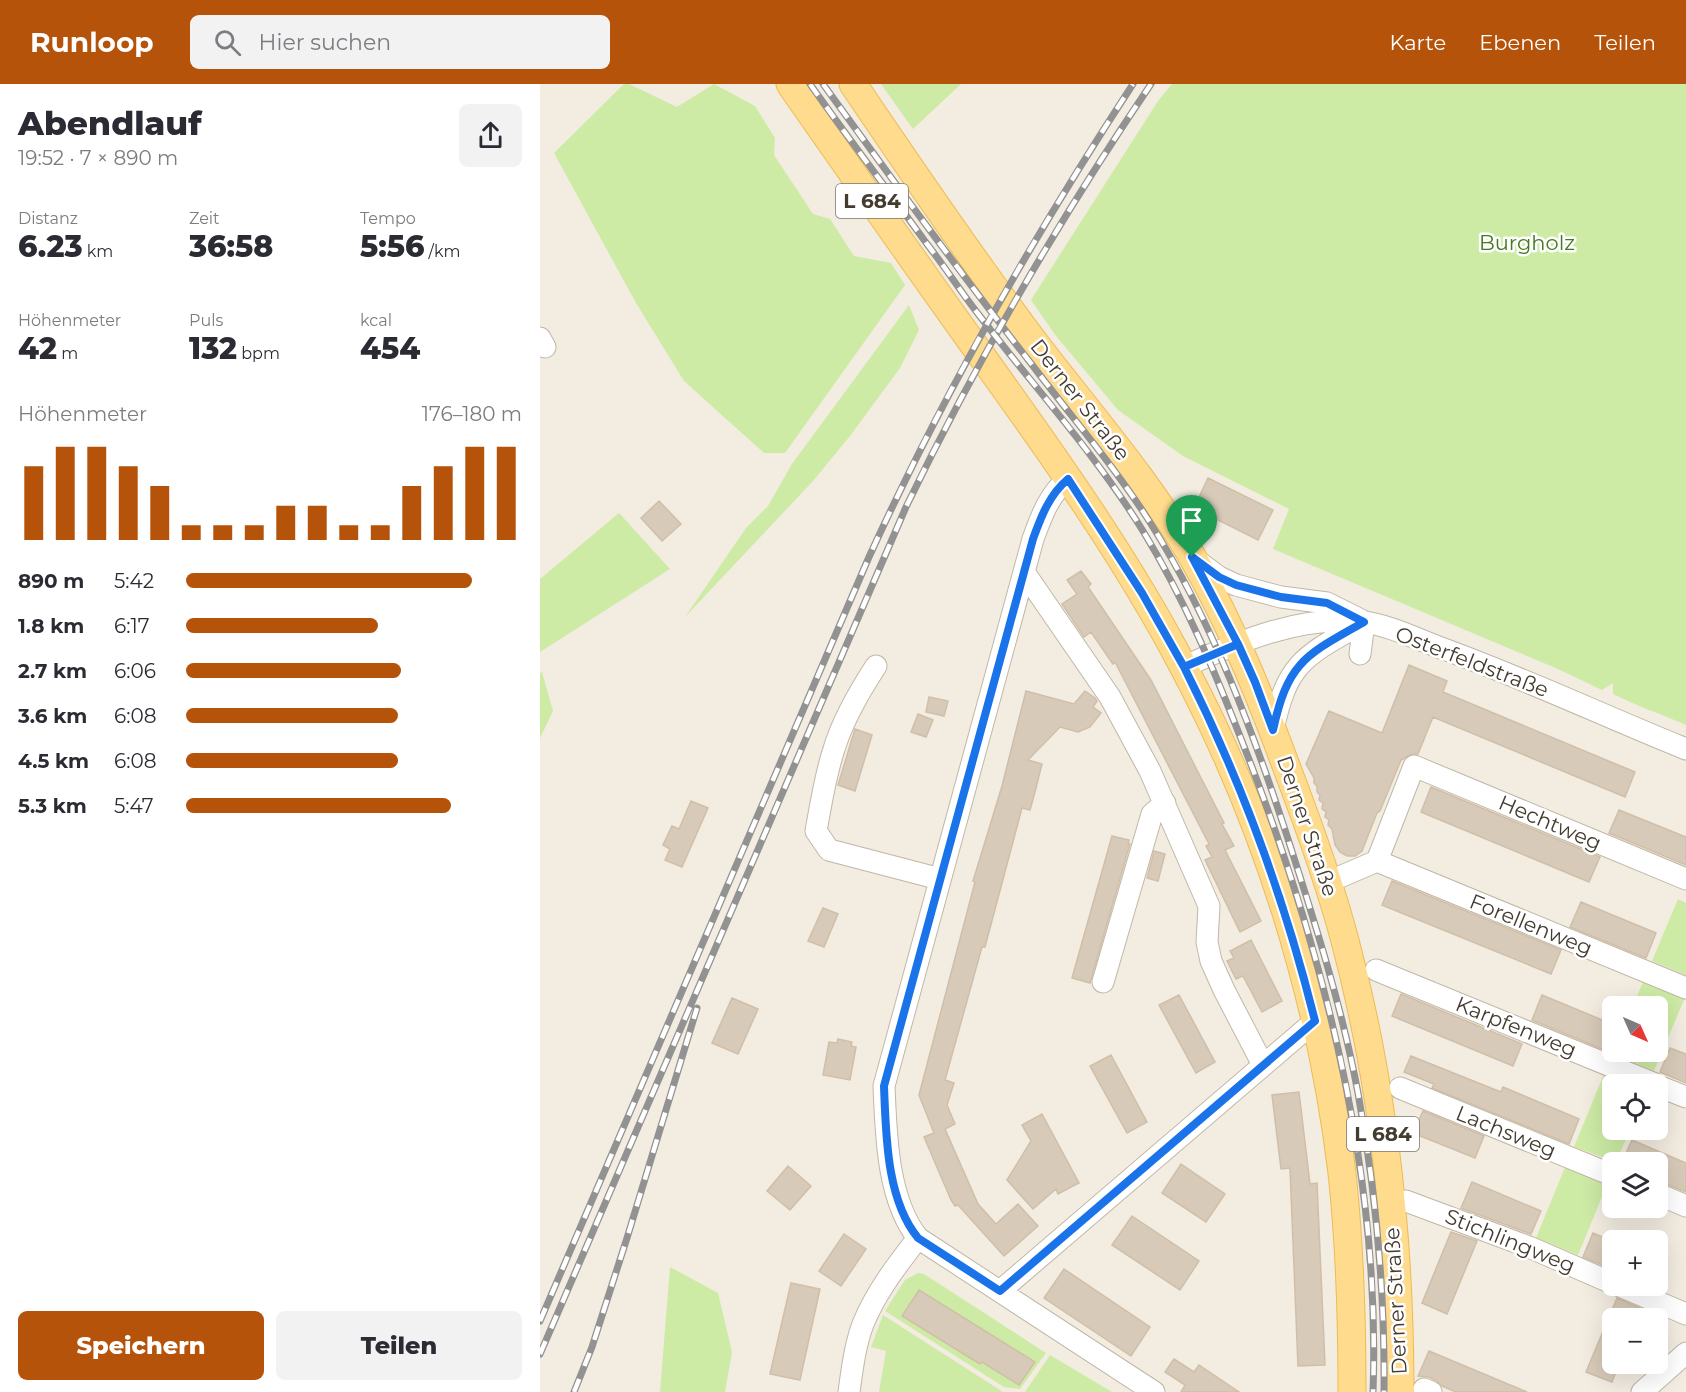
<!DOCTYPE html>
<html lang="de">
<meta charset="utf-8">
<style>
:root{--surface:#fff;--page:#f2f2f3;--text:#2b2b33;--muted:#7c7c81;--accent:#b45309}
body{margin:0;font-family:Montserrat,sans-serif;background:var(--page);color:var(--text);height:100vh;display:flex;flex-direction:column;font-size:22px;white-space:nowrap}
*{box-sizing:border-box;margin:0}
p{font-size:20px;color:var(--muted)}
.icon{flex:none;width:33px;height:33px;fill:none;stroke:currentColor;stroke-width:2;stroke-linecap:round;stroke-linejoin:round}
.map{position:relative;flex:1;overflow:hidden}
.sheet{display:flex;flex-direction:column;background:var(--surface);width:540px}
.sheet>*{flex:none}
.needle{width:39px;rotate:135deg}
.controls{position:absolute;left:1062px;top:912px;display:grid;gap:12px}
.controls a{display:grid;place-items:center;width:66px;height:66px;border-radius:9px;background:var(--surface);box-shadow:0 6px 24px #0002;font-size:30px}
.pin{position:absolute;display:grid;place-items:center;width:51px;height:51px;color:#fff;margin:-62px -26px;border-radius:50% 50% 50% 0;rotate:-45deg;box-shadow:0 0 6px #0007}
.pin .icon{rotate:45deg}
.round{display:grid;place-items:center;flex:none;width:63px;height:63px;border-radius:9px;background:var(--page)}
.summary{display:flex;align-items:center;justify-content:space-between;height:102px;padding:0 18px}
h1{font-size:33px;font-weight:800;line-height:45px}
.stats{display:grid;grid-template-columns:repeat(3,1fr);gap:9px;height:102px;padding:6px 18px}
.stats div{display:grid;align-content:center}
.stats b{font-size:30px;font-weight:800}
.stats small{font-size:16px;font-weight:400}
.stats p{font-size:16px}
.chart{height:168px;padding:12px 18px}
.chart p{display:flex;justify-content:space-between}
.chart svg{width:100%;height:108px;margin-top:6px;stroke:var(--accent);stroke-width:6}
.cta{display:flex;gap:12px;margin-top:auto;padding:12px 18px}
.cta a{flex:1;height:69px;border-radius:9px;background:var(--accent);color:#fff;font-size:24px;font-weight:800;line-height:69px;text-align:center}
.cta a+a{background:var(--page);color:var(--text)}
ul{padding:0 18px;list-style:none;font-size:20px}
li{display:grid;grid-template-columns:96px 72px 1fr;align-items:center;height:45px}
li i{height:15px;border-radius:8px;background:var(--accent)}
header{display:flex;align-items:center;gap:36px;box-sizing:border-box;height:84px;padding:0 30px;background:var(--accent);color:#fff}
header strong{font-size:28px}
nav{display:flex;gap:33px;margin-inline-start:auto;font-size:21px}
.search{width:420px;height:54px;background:var(--page);display:flex;align-items:center;gap:15px;box-sizing:border-box;padding:0 21px;border-radius:9px;color:var(--muted);font-size:22px}
main{display:flex;flex:1;min-height:0}
.map>svg:first-child{display:block}
.green{fill:#cdeba5}
.building{fill:#d8cab8;stroke:#d0bfa8;stroke-width:1.5}
.lines{fill:none;stroke-linecap:round;stroke-linejoin:round}
.minor-casing{stroke:#c1b7a6;stroke-width:23}
.major-casing{stroke:#eebb53;stroke-width:29}
.minor{stroke:#fff;stroke-width:21}
.major{stroke:#ffdb8d;stroke-width:27}
.rail-casing{stroke:#929292;stroke-width:7}
.rail{stroke:#fff;stroke-width:4.5;stroke-dasharray:14;stroke-linecap:butt}
.route-casing{stroke:#fff;stroke-width:12}
.route{stroke:#1a73e8;stroke-width:8}
.labels{text-anchor:middle;stroke-width:5;stroke-linejoin:round;paint-order:stroke}
.shield{fill:#fff;stroke:#7c766f;stroke-width:1.5}
.shield-label{font-size:20px;font-weight:bold;fill:#443c31}
.park-label{font-size:21px;fill:#457920;stroke:#fff}
.street-label{font-size:21px;fill:#443c31;stroke:#fff}
</style>
<header>
<strong>Runloop</strong>
<div class="search"><svg class="icon" aria-label="search" viewBox="0 0 24 24"><circle cx="10" cy="10" r="6"/><path d="M15 15l6 6"/></svg>Hier suchen</div>
<nav><a>Karte</a><a>Ebenen</a><a>Teilen</a></nav>
</header>
<main>
<section class="sheet">
<div class="summary"><div><h1>Abendlauf</h1><p>19:52 · 7 × 890 m</p></div><a class="round"><svg class="icon" aria-label="share" viewBox="0 0 24 24"><path d="M12 15V3M7 8l5-5 5 5M5 13v7h14v-7"/></svg></a></div>
<div class="stats">
<div><p>Distanz</p><b>6.23<small> km</small></b></div>
<div><p>Zeit</p><b>36:58</b></div>
<div><p>Tempo</p><b>5:56<small> /km</small></b></div>
</div>
<div class="stats">
<div><p>Höhenmeter</p><b>42<small> m</small></b></div>
<div><p>Puls</p><b>132<small> bpm</small></b></div>
<div><p>kcal</p><b>454</b></div>
</div>
<div class="chart"><p><span>Höhenmeter</span>176–180 m</p>
<svg viewBox="0 0 160 44" preserveAspectRatio="none"><path d="M5 44V14M15 44V6M25 44V6M35 44V14M45 44V22M55 44V38M65 44V38M75 44V38M85 44V30M95 44V30M105 44V38M115 44V38M125 44V22M135 44V14M145 44V6M155 44V6"/></svg>
</div>
<ul>
<li><b>890 m</b>5:42<i style="width:85%"></i></li>
<li><b>1.8 km</b>6:17<i style="width:57%"></i></li>
<li><b>2.7 km</b>6:06<i style="width:64%"></i></li>
<li><b>3.6 km</b>6:08<i style="width:63%"></i></li>
<li><b>4.5 km</b>6:08<i style="width:63%"></i></li>
<li><b>5.3 km</b>5:47<i style="width:79%"></i></li>
</ul>
<div class="cta"><a>Speichern</a><a>Teilen</a></div>
</section>
<div class="map">
<svg width="1146" height="1308" viewBox="0 0 1146 1308">
<rect width="100%" height="100%" fill="#f2ece1"/>
<path class="green" d="M 84,0 L 89,0 L 137,23 L 174,0 L 215,22 L 235,54 L 234,71 L 273,130 L 290,135 L 314,172 L 351,179 L 365,201 L 245,369 L 224,369 L 144,297 L 96,219 L 14,69 Z
M 341,0 L 421,0 L 373,45 Z
M 632,0 L 1146,0 L 1146,641 C 1121,630 1097,622 1073,610 L 1073,599 L 1062,606 L 1018,585 L 733,465 L 749,425 L 643,372 L 578,326 L 516,252 L 491,216 L 618,17 Z
M 369,221 L 379,246 L 360,284 L 310,352 L 273,397 L 145,533 L 206,444 L 228,422 L 252,380 Z
M 79,429 L 130,485 L 0,568 L 0,495 Z
M 2,588 L 13,627 L 0,654 L 0,589 Z
M 1138,815 L 1146,819 L 1146,891 L 1112,877 Z
M 1105,893 L 1146,911 L 1114,987 L 1073,970 L 1074,968 L 1118,968 L 1118,922 L 1093,922 Z
M 1066,985 L 1104,1000 L 1072,1000 L 1072,1046 L 1090,1046 L 1076,1078 L 1034,1063 Z
M 1028,1076 L 1070,1093 L 1038,1171 L 996,1154 Z
M 130,1183 L 178,1209 L 192,1268 L 185,1308 L 120,1308 Z
M 378,1189 L 384,1190 L 506,1269 L 480,1305 L 464,1303 L 345,1227 L 365,1196 Z
M 343,1231 L 463,1308 L 466,1308 L 339,1308 L 346,1267 L 331,1263 Z
M 510,1271 L 572,1308 L 485,1308 Z"/>
<path class="building" d="M 668,394 L 733,426 L 718,456 L 654,424 Z
M 119,417 L 141,440 L 122,457 L 101,434 Z
M 541,487 L 551,500 L 548,503 L 611,596 L 684,739 L 682,740 L 694,762 L 685,766 L 721,837 L 700,848 L 665,776 L 672,773 L 666,762 L 669,760 L 575,578 L 573,580 L 551,548 L 544,553 L 522,520 L 537,510 L 527,496 Z
M 869,581 L 907,597 L 903,608 L 1095,688 L 1085,713 L 893,633 L 878,670 L 872,670 L 861,676 L 840,727 L 837,729 L 822,767 L 815,772 L 807,772 L 800,768 L 795,761 L 792,745 L 788,741 L 789,736 L 785,733 L 786,728 L 782,725 L 783,719 L 779,716 L 780,711 L 777,708 L 777,702 L 774,699 L 774,694 L 766,680 L 789,627 L 842,649 Z
M 486,607 L 534,620 L 545,607 L 555,614 L 557,617 L 553,623 L 561,629 L 550,643 L 538,648 L 520,643 L 488,676 L 502,680 L 495,708 L 490,726 L 482,724 L 445,863 L 442,863 L 405,996 L 414,999 L 407,1021 L 415,1040 L 405,1045 L 438,1120 L 456,1140 L 478,1120 L 498,1142 L 464,1172 L 418,1121 L 415,1122 L 411,1116 L 384,1053 L 394,1049 L 379,1011 L 435,798 L 433,797 L 462,702 Z
M 389,613 L 408,617 L 404,632 L 386,628 Z
M 378,630 L 393,636 L 386,653 L 371,648 Z
M 315,645 L 332,651 L 315,707 L 298,701 Z
M 891,703 L 1060,773 L 1049,798 L 881,728 Z
M 151,717 L 168,724 L 142,783 L 125,776 L 130,765 L 123,761 L 132,742 L 139,745 Z
M 1079,726 L 1146,753 L 1146,781 L 1069,749 Z
M 572,752 L 589,756 L 588,760 L 590,760 L 550,899 L 532,894 Z
M 614,767 L 625,770 L 618,797 L 607,794 Z
M 852,797 L 1021,866 L 1011,890 L 842,821 Z
M 1041,818 L 1116,849 L 1106,874 L 1030,843 Z
M 283,824 L 298,830 L 284,863 L 268,857 Z
M 711,856 L 742,917 L 722,928 L 703,892 L 696,895 L 687,877 L 694,874 L 690,867 Z
M 861,910 L 982,960 L 973,982 L 852,932 Z
M 639,911 L 675,978 L 656,989 L 619,921 Z
M 1002,911 L 1072,940 L 1072,955 L 1067,967 L 992,936 Z
M 192,914 L 218,925 L 198,970 L 172,959 Z
M 298,955 L 312,958 L 311,962 L 316,963 L 310,996 L 283,991 L 289,958 L 297,959 Z
M 1130,964 L 1146,970 L 1146,999 L 1120,988 Z
M 571,971 L 607,1038 L 587,1049 L 550,982 Z
M 871,972 L 961,1008 L 963,1003 L 1039,1035 L 1029,1060 L 892,1004 L 894,1000 L 864,988 Z
M 759,1008 L 770,1100 L 777,1099 L 785,1281 L 758,1282 L 750,1084 L 741,1085 L 732,1011 Z
M 883,1027 L 944,1052 L 935,1074 L 873,1049 Z
M 502,1030 L 539,1099 L 518,1110 L 516,1105 L 493,1125 L 467,1096 L 491,1057 L 482,1041 Z
M 1092,1056 L 1146,1079 L 1146,1108 L 1118,1097 L 1118,1078 L 1082,1078 Z
M 641,1080 L 685,1110 L 666,1138 L 622,1109 Z
M 248,1082 L 271,1102 L 250,1126 L 227,1107 Z
M 932,1098 L 1001,1127 L 991,1150 L 921,1124 Z
M 592,1132 L 659,1177 L 640,1206 L 572,1161 Z
M 911,1148 L 937,1157 L 907,1230 L 882,1219 Z
M 1053,1149 L 1072,1157 L 1072,1185 L 1043,1173 Z
M 304,1150 L 326,1165 L 301,1202 L 279,1187 Z
M 524,1185 L 610,1243 L 591,1272 L 504,1214 Z
M 251,1199 L 280,1205 L 260,1296 L 230,1290 Z
M 379,1206 L 495,1278 L 479,1301 L 442,1278 L 440,1280 L 362,1232 Z
M 1077,1214 L 1102,1225 L 1099,1234 L 1072,1234 L 1072,1280 L 1079,1280 L 1072,1298 L 1046,1288 Z
M 889,1267 L 987,1308 L 916,1308 L 902,1302 L 897,1297 L 889,1293 L 878,1292 Z
M 634,1275 L 654,1288 L 659,1281 L 699,1308 L 641,1308 L 645,1301 L 625,1288 Z"/>
<g class="lines">
<defs>
<path id="minor" d="M 0,254 L 5,263
M 528,395 C 509,410 501,433 493,455 L 344,1002 C 346,1049 347,1115 378,1154 L 614,1308
M 656,476 L 679,493 L 696,501 L 741,513 L 787,519 L 821,536
M 484,488 L 570,613 L 610,687 L 669,822 L 667,858 L 671,877 L 684,906 L 723,981
M 820,570 L 824,538
M 336,582 C 319,608 303,635 294,665 C 285,692 281,720 276,747 L 289,766 L 400,795
M 644,583 C 699,557 761,531 823,538 C 849,541 877,555 901,564 C 984,594 1064,632 1146,665
M 733,646 C 747,579 764,572 821,540
M 837,777 L 1146,904
M 788,798 L 837,777 L 874,682 L 1146,795
M 836,886 L 1115,1000
M 563,898 L 612,730 L 625,719
M 1118,1002 L 1146,1013
M 860,1004 L 1072,1091
M 1118,1110 L 1146,1122
M 866,1117 L 989,1163 L 1072,1199
M 1080,1202 L 1146,1230
M 460,1207 L 775,937
M 884,1305 L 891,1308
M 309,1308 C 312,1286 315,1261 323,1240 C 336,1208 357,1181 378,1154
M 1102,1308 L 1146,1269"/>
<path id="major" d="M 250,0 C 310,86 370,172 431,257 C 505,360 584,469 643,582 C 726,738 781,913 802,1089 C 810,1162 812,1235 812,1308
M 313,0 C 373,89 433,177 498,263 C 551,332 609,398 653,474 C 692,542 721,614 748,687 C 769,742 789,797 804,853 C 844,1001 860,1155 860,1308"/>
</defs>
<use href="#minor" class="minor-casing"/>
<use href="#major" class="major-casing"/>
<use href="#minor" class="minor"/>
<use href="#major" class="major"/>
<defs>
<path id="rail" d="M 270,0 C 308,54 348,106 387,160 C 405,183 421,208 439,231 C 494,303 555,369 603,447 C 645,516 676,590 705,665 C 784,868 841,1089 833,1308
M 283,0 C 352,95 421,190 493,282 C 533,335 576,384 611,440 C 672,537 713,647 748,755 C 775,839 802,923 818,1009 C 836,1108 845,1208 844,1308
M 0,1237 L 329,473 C 405,306 493,153 593,0
M 0,1270 L 366,423 C 437,276 519,136 611,0
M 34,1308 L 52,1263 L 87,1154 L 157,924"/>
</defs>
<use href="#rail" class="rail-casing"/>
<use href="#rail" class="rail"/>
</g>
<g class="lines">
<defs>
<path id="route" d="M 652,473 L 698,560 L 644,583 L 602,509 L 528,395 C 509,411 501,433 493,455 L 344,1002 C 346,1049 346,1115 378,1154 L 460,1207 L 775,937 C 744,812 702,698 644,583 L 698,560 L 715,598 L 733,646 C 748,577 766,571 824,538 L 787,519 L 741,513 L 696,501 L 679,493 L 652,473"/>
</defs>
<use href="#route" class="route-casing"/>
<use href="#route" class="route"/>
</g>
<g class="labels">
<g class="shield">
<rect x="296" y="100" width="72" height="34" rx="4.5"/>
<rect x="807" y="1033" width="72" height="34" rx="4.5"/>
</g>
<g class="shield-label">
<text x="332" y="124">L 684</text>
<text x="843" y="1057">L 684</text>
</g>
<g class="park-label">
<text x="987" y="166">Burgholz</text>
</g>
<g class="street-label">
<text transform="translate(540 316) rotate(52)" y="7">Derner Straße</text>
<text transform="translate(932 578) rotate(21)" y="7">Osterfeldstraße</text>
<text transform="translate(1010 739) rotate(23)" y="7">Hechtweg</text>
<text transform="translate(767 742) rotate(71)" y="7">Derner Straße</text>
<text transform="translate(991 841) rotate(22)" y="7">Forellenweg</text>
<text transform="translate(976 943) rotate(22)" y="7">Karpfenweg</text>
<text transform="translate(966 1048) rotate(22)" y="7">Lachsweg</text>
<text transform="translate(970 1157) rotate(22)" y="7">Stichlingweg</text>
<text transform="translate(856 1217) rotate(-93)" y="7">Derner Straße</text>
</g>
</g>
</svg>
<div class="controls">
<a><svg class="needle" viewBox="-14 -14 28 28"><path d="M0-13l5 13h-10z" fill="#e53935"/><path d="M0 13l5-13h-10z" fill="#7c7c81"/></svg></a>
<a><svg class="icon" aria-label="locate" viewBox="0 0 24 24"><circle cx="12" cy="12" r="6"/><path d="M12 2v4M12 18v4M2 12h4M18 12h4"/></svg></a>
<a><svg class="icon" aria-label="layers" viewBox="0 0 24 24"><path d="M12 4l9 5-9 5-9-5zM3 14l9 5 9-5"/></svg></a>
<a>+</a>
<a>−</a>
</div>
<div class="pin" style="left:652px;top:473px;background:#1e9e55"><svg class="icon" aria-label="arrive" viewBox="0 0 24 24"><path d="M6 21V4h12l-3 4 3 4H6"/></svg></div>
</div>
</main>
